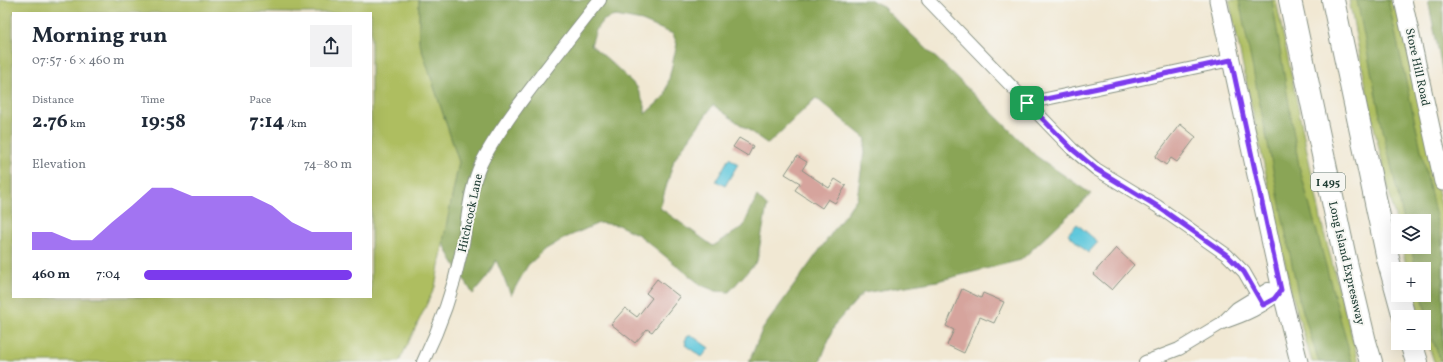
<!DOCTYPE html>
<meta charset="utf-8">
<style>
:root{--surface:#fff;--page:#f2f2f3;--text:#1f2937;--muted:#747a83;--accent:#7c3aed}
body{margin:0;font-family:Vollkorn,serif;background:var(--page);color:var(--text);height:100vh;display:flex;flex-direction:column;font-size:15px;white-space:nowrap}
*{box-sizing:border-box;margin:0}
p{font-size:13px;color:var(--muted)}
.icon{flex:none;width:22px;height:22px;fill:none;stroke:currentColor;stroke-width:2;stroke-linecap:round;stroke-linejoin:round}
.map{position:relative;flex:1;overflow:hidden}
.drawer{position:absolute;left:12px;top:12px;width:360px;height:286px;display:flex;flex-direction:column;background:var(--surface);border-radius:0px;box-shadow:0 4px 16px #0002}
.drawer>*{flex:none}
.fabs{position:absolute;left:1391px;top:214px;display:grid;gap:8px}
.fabs a{display:grid;place-items:center;width:40px;height:40px;border-radius:0px;background:var(--surface);box-shadow:0 4px 16px #0002;font-size:20px}
.pin{position:absolute;display:grid;place-items:center;width:34px;height:34px;color:#fff;margin:-17px;border-radius:8px;box-shadow:0 2px 6px #0006}
.round{display:grid;place-items:center;flex:none;width:42px;height:42px;border-radius:0px;background:var(--page)}
.summary{display:flex;align-items:center;justify-content:space-between;height:68px;padding:0 20px}
h1{font-size:22px;font-weight:700;line-height:30px}
.metrics{display:grid;grid-template-columns:repeat(3,1fr);gap:6px;height:68px;padding:4px 20px}
.metrics div{display:grid;align-content:center}
.metrics b{font-size:20px;font-weight:700}
.metrics small{font-size:11px;font-weight:400}
.metrics p{font-size:11px}
.chart{height:112px;padding:8px 20px}
.chart p{display:flex;justify-content:space-between}
.chart svg{width:100%;height:72px;margin-top:4px;fill:var(--accent);opacity:.7}
ul{padding:0 20px;list-style:none;font-size:13px}
li{display:grid;grid-template-columns:64px 48px 1fr;align-items:center;height:30px}
li i{height:10px;border-radius:5px;background:var(--accent)}
.map>svg:first-child{display:block}
.green{fill:#aebe61;stroke:#667e4a;fill-rule:evenodd}
.forest{fill:#8aa557;stroke:#547146;fill-rule:evenodd}
.water{fill:#60c8dc;stroke:#408288}
.building{fill:#d6a49d}
.lines{fill:none;stroke-linecap:round;stroke-linejoin:round}
.minor-casing{stroke:#889284;stroke-width:14}
.secondary-casing{stroke:#889284;stroke-width:19}
.motorway-casing{stroke:#889284;stroke-width:24}
.minor{stroke:#fff;stroke-width:12}
.secondary{stroke:#fff;stroke-width:17}
.motorway{stroke:#fff;stroke-width:22}
.route-casing{stroke:#fff;stroke-width:8}
.route{stroke:#7c3aed;stroke-width:5}
.labels{text-anchor:middle;stroke-width:4;stroke-linejoin:round;paint-order:stroke}
.shield{fill:#f6f6f2;stroke:#60746d;stroke-width:1}
.shield-label{font-size:11px;font-weight:bold;fill:#1f3d34}
.street-label{font-size:12px;fill:#1f3d34;stroke:#f6f6f2}
</style>
<div class="map">
<svg width="1443" height="362" viewBox="0 0 1443 362">
<rect width="100%" height="100%" fill="#f6f6f2"/>
<filter id="ink" filterUnits="userSpaceOnUse"><feTurbulence type="fractalNoise" baseFrequency=".025" numOctaves="2"/><feDisplacementMap in="SourceGraphic" scale="8" xChannelSelector="R" yChannelSelector="G"/><feConvolveMatrix kernelMatrix="1 2 1 2 8 2 1 2 1" color-interpolation-filters="sRGB"/></filter>
<filter id="wash" filterUnits="userSpaceOnUse"><feTurbulence type="fractalNoise" baseFrequency=".012" numOctaves="4" result="noise"/><feDisplacementMap in="SourceGraphic" scale="16" xChannelSelector="R" yChannelSelector="G"/><feGaussianBlur stdDeviation="0.9" result="paint"/><feColorMatrix in="noise" values="0 0 0 0 0 0 0 0 0 0 0 0 0 0 0 0 0 1.4 0 .05"/><feComposite in="paint" operator="in"/></filter>
<g filter="url(#wash)">
<rect width="100%" height="100%" fill="#f1e8d3"/>
<path class="green" d="M 0,0 L 419,0 L 419,41 L 459,162 L 435,287 L 399,362 L 0,362 ZM 13,13 L 371,13 L 371,297 L 13,297 Z
M 1229,0 L 1276,0 L 1323,229 L 1359,362 L 1312,362 L 1291,292 Z
M 1349,0 L 1398,0 L 1443,213 L 1443,362 L 1434,362 L 1424,331 L 1424,317 L 1420,317 L 1413,295 L 1424,295 L 1424,269 L 1407,269 L 1402,247 L 1424,247 L 1424,221 L 1398,221 L 1398,230 L 1374,127 Z"/>
<path class="forest" d="M 419,0 L 871,0 L 882,6 L 891,15 L 954,75 L 1036,156 L 1091,194 L 1021,260 L 937,281 L 863,293 L 835,324 L 820,362 L 749,362 L 762,330 L 857,198 L 866,139 L 816,98 L 768,144 L 713,105 L 674,160 L 660,208 L 713,246 L 743,227 L 757,196 L 767,206 L 757,261 L 729,292 L 716,291 L 701,285 L 639,235 L 618,225 L 599,223 L 565,238 L 546,249 L 528,265 L 511,295 L 496,260 L 487,277 L 473,294 L 451,258 L 443,242 L 459,162 L 419,41 ZM 616,16 L 642,21 L 673,34 L 677,44 L 665,96 L 645,114 L 645,106 L 637,87 L 610,61 L 591,45 C 596,29 598,19 616,16 Z
M 1239,0 L 1272,0 L 1299,166 L 1352,362 L 1319,362 L 1299,299 Z
M 1357,0 L 1388,0 L 1443,249 L 1443,362 L 1441,362 L 1432,338 L 1422,295 L 1424,295 L 1424,269 L 1416,269 L 1411,247 L 1424,247 L 1424,221 L 1404,221 L 1382,126 Z
M 1428,0 L 1443,0 L 1443,74 Z"/>
<path class="water" d="M 729,158 L 738,164 L 725,186 L 716,181 Z
M 1077,224 L 1098,242 L 1088,253 L 1068,234 Z
M 691,335 L 709,348 L 702,357 L 685,345 L 686,343 L 685,341 L 687,337 Z"/>
<g id="blocks">
<path class="building" d="M 1180,124 L 1196,137 L 1177,162 L 1171,158 L 1166,165 L 1155,157 Z
M 739,138 L 753,146 L 748,156 L 733,147 Z
M 797,156 L 807,162 L 802,170 L 829,188 L 835,179 L 846,186 L 835,203 L 828,199 L 822,208 L 795,190 L 800,183 L 785,174 Z
M 1116,248 L 1134,265 L 1112,290 L 1093,274 Z
M 657,279 L 680,297 L 652,332 L 647,329 L 635,343 L 611,324 L 625,308 L 637,317 L 652,298 L 646,293 Z
M 962,289 L 981,298 L 983,293 L 1004,302 L 994,323 L 980,317 L 964,353 L 947,345 L 954,330 L 946,326 Z"/>
</g>
</g>
<g filter="url(#ink)">
<use href="#blocks" fill-opacity="0" stroke="#889284" stroke-width="1"/>
<g class="lines">
<defs>
<path id="minor" d="M 928,0 L 1072,149 L 1096,169 L 1157,206 L 1227,255 L 1244,272 L 1263,305
M 1027,103 L 1231,60
M 1268,289 L 1281,290 C 1266,307 1243,316 1222,323 L 1237,308 Z
M 423,362 C 440,327 453,291 461,253 C 468,224 468,192 481,164 C 491,142 506,123 520,103 C 546,68 573,34 600,0
M 1145,362 L 1179,349 L 1222,323"/>
<path id="secondary" d="M 1218,0 L 1281,290 L 1299,362
M 1403,0 L 1443,182"/>
<path id="motorway" d="M 1290,0 L 1345,258 L 1365,342 L 1371,362
M 1333,0 L 1388,259 L 1398,295
M 1398,295 L 1404,317
M 1411,343 L 1417,362"/>
</defs>
<use href="#minor" class="minor-casing"/>
<use href="#secondary" class="secondary-casing"/>
<use href="#motorway" class="motorway-casing"/>
<use href="#minor" class="minor"/>
<use href="#secondary" class="secondary"/>
<use href="#motorway" class="motorway"/>
</g>
</g>
<g class="lines" filter="url(#ink)">
<defs>
<path id="route" d="M 1231,60 L 1281,290 L 1274,299 L 1263,305 L 1244,272 L 1227,255 L 1157,206 L 1096,169 L 1072,149 L 1027,103 Z"/>
</defs>
<use href="#route" class="route-casing"/>
<use href="#route" class="route"/>
</g>
<g class="labels">
<rect class="shield" x="1311" y="173" width="34" height="18" rx="3"/>
<g class="shield-label">
<text x="1328" y="186">I 495</text>
</g>
<g class="street-label">
<text transform="translate(1418 67) rotate(78)" y="4">Store Hill Road</text>
<text transform="translate(470 213) rotate(-78)" y="4">Hitchcock Lane</text>
<text transform="translate(1347 263) rotate(77)" y="4">Long Island Expressway</text>
</g>
</g>
</svg>
<div class="fabs">
<a><svg class="icon" aria-label="layers" viewBox="0 0 24 24"><path d="M12 4l9 5-9 5-9-5zM3 14l9 5 9-5"/></svg></a>
<a>+</a>
<a>−</a>
</div>
<div class="pin" style="left:1027px;top:103px;background:#1e9e55"><svg class="icon" aria-label="arrive" viewBox="0 0 24 24"><path d="M6 21V4h12l-3 4 3 4H6"/></svg></div>
<section class="drawer">
<div class="summary"><div><h1>Morning run</h1><p>07:57 · 6 × 460 m</p></div><a class="round"><svg class="icon" aria-label="share" viewBox="0 0 24 24"><path d="M12 15V3M7 8l5-5 5 5M5 13v7h14v-7"/></svg></a></div>
<div class="metrics">
<div><p>Distance</p><b>2.76<small> km</small></b></div>
<div><p>Time</p><b>19:58</b></div>
<div><p>Pace</p><b>7:14<small> /km</small></b></div>
</div>
<div class="chart"><p><span>Elevation</span>74–80 m</p>
<svg viewBox="0 0 160 44" preserveAspectRatio="none"><path d="M0 44V33L10 33L20 38L30 38L40 27L50 17L60 6L70 6L80 11L90 11L100 11L110 11L120 17L130 27L140 33L150 33L160 33V44z"/></svg>
</div>
<ul>
<li><b>460 m</b>7:04<i style="width:100%"></i></li>
</ul>
</section>
</div>
